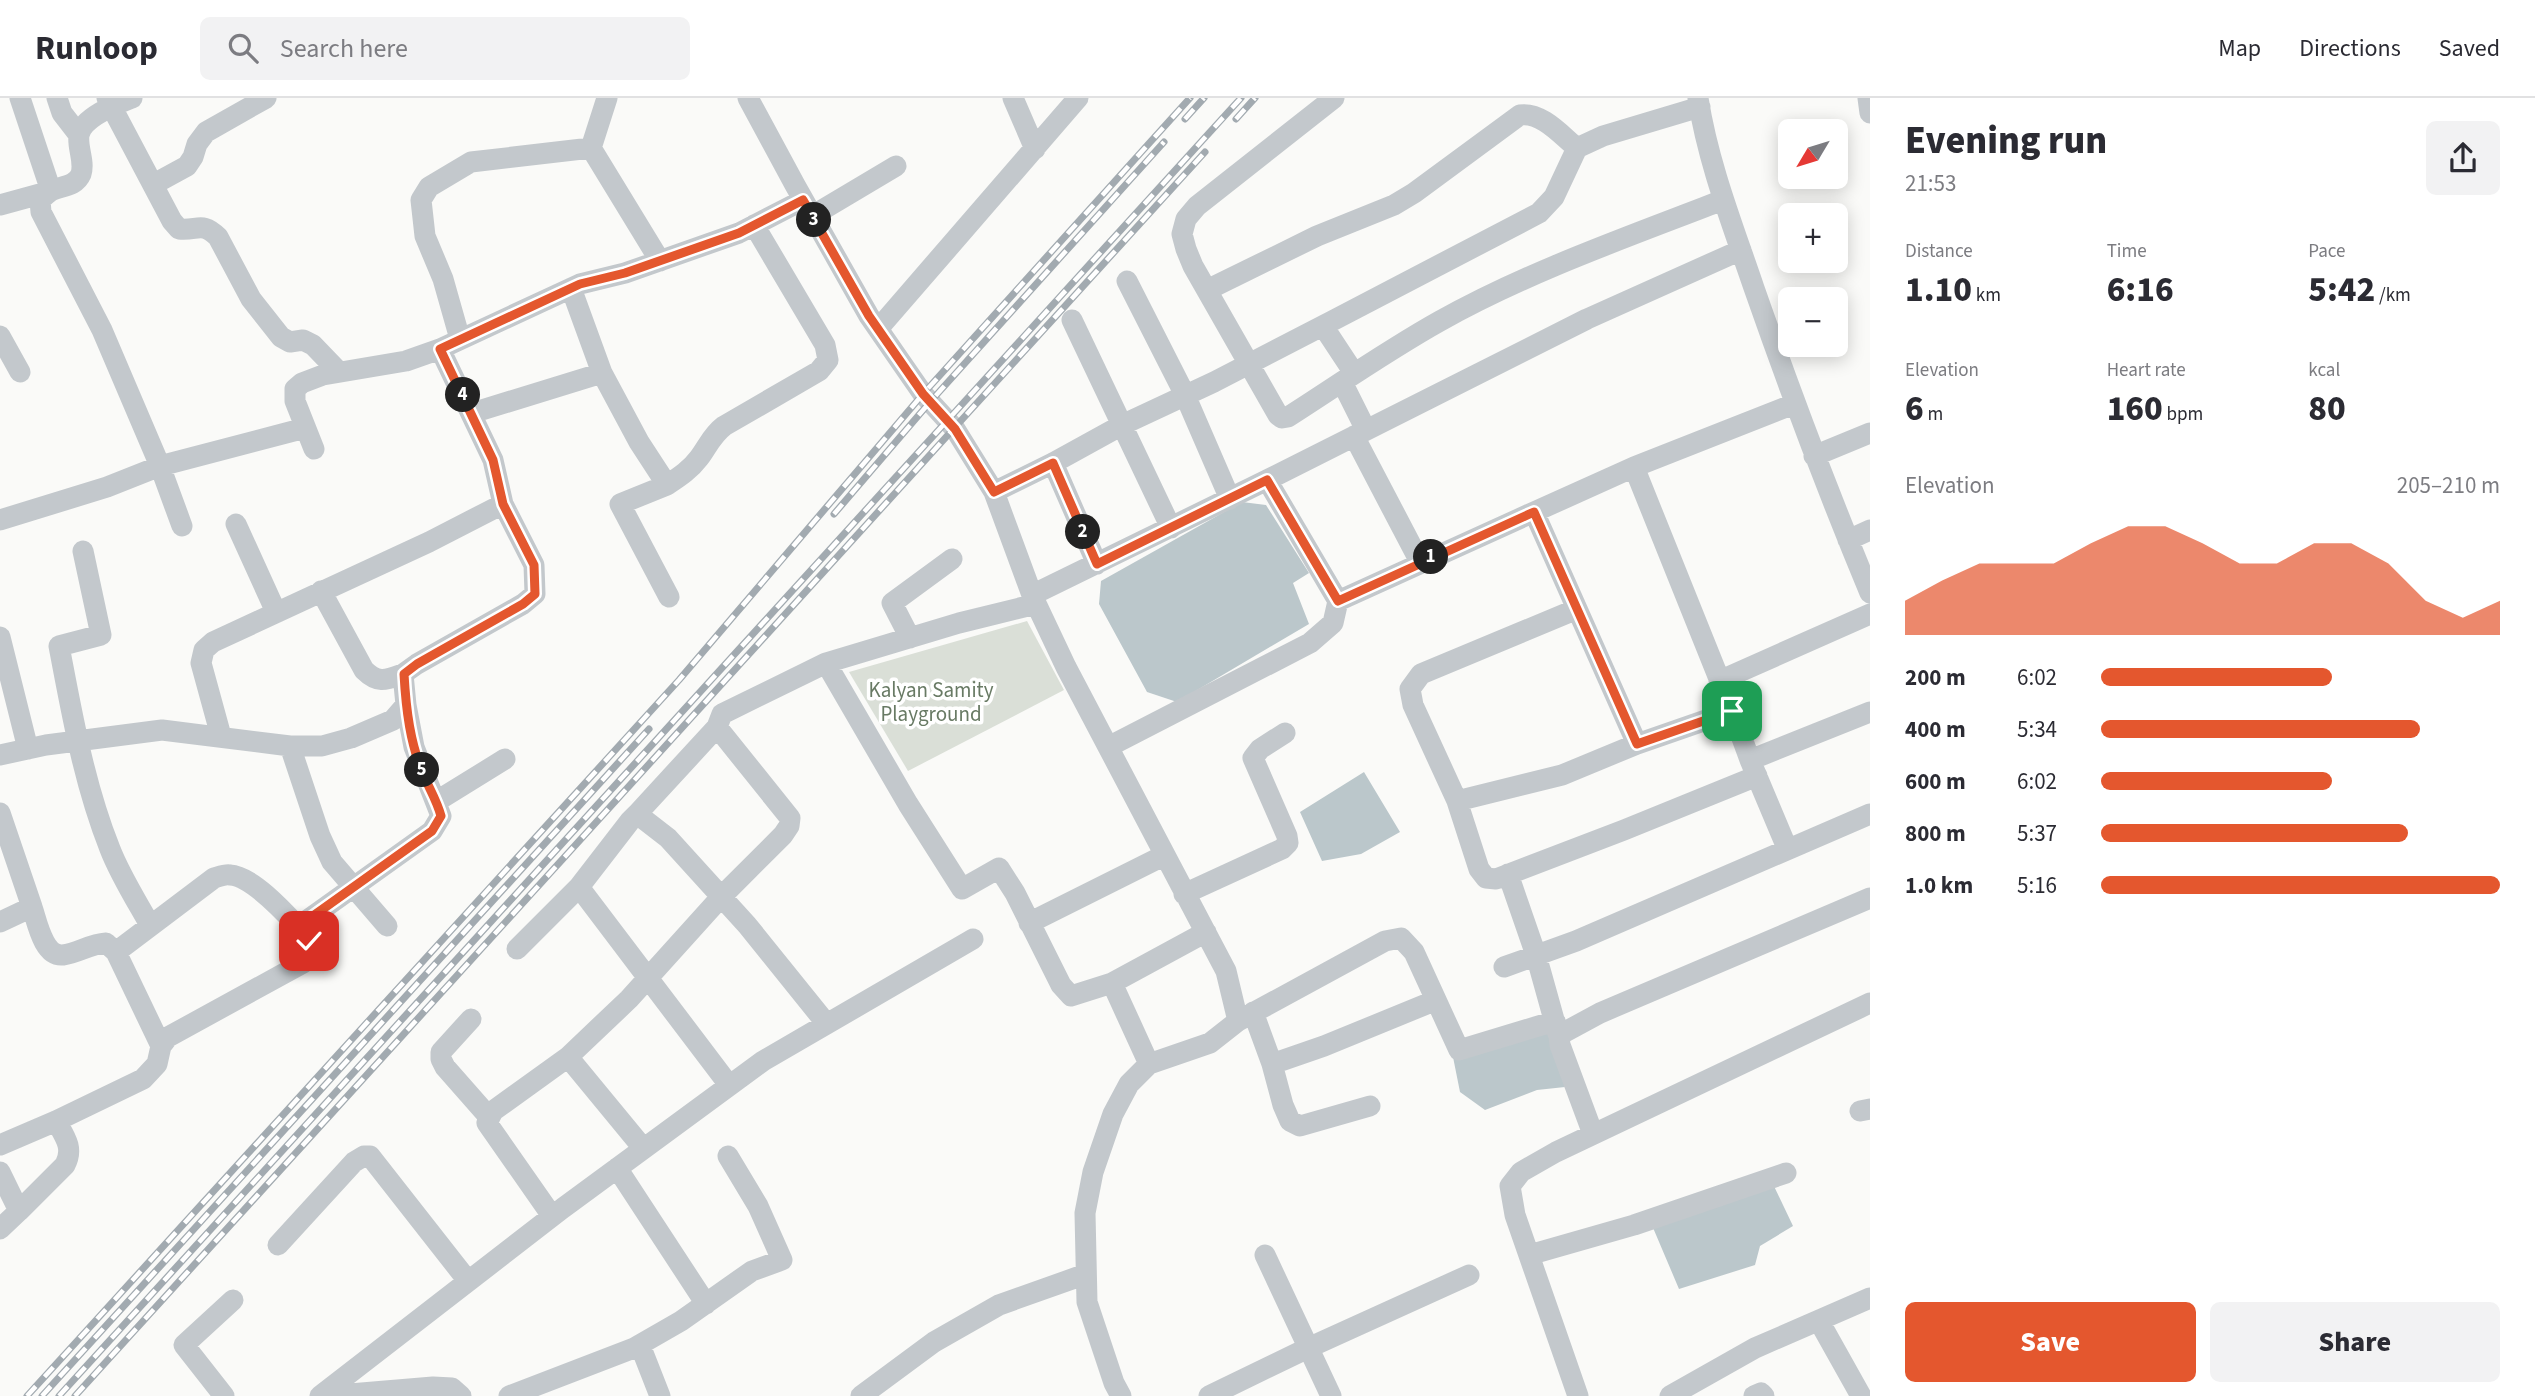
<!DOCTYPE html>
<meta charset="utf-8">
<style>
:root{--surface:#fff;--page:#f2f2f3;--text:#2b2b33;--muted:#7c7c81;--line:#e1e1e2;--accent:#e4572e}
body{margin:0;font-family:"Source Sans 3",sans-serif;background:var(--page);color:var(--text);height:100vh;display:flex;flex-direction:column;font-size:26px;white-space:nowrap}
*{box-sizing:border-box;margin:0}
p{font-size:23px;color:var(--muted)}
.icon{flex:none;width:38px;height:38px;fill:none;stroke:currentColor;stroke-width:2;stroke-linecap:round;stroke-linejoin:round}
.map{position:relative;flex:1;overflow:hidden}
.sheet{display:flex;flex-direction:column;background:var(--surface);width:665px}
.sheet>*{flex:none}
.needle{width:46px;rotate:232deg}
.controls{position:absolute;left:1778px;top:21px;display:grid;gap:14px}
.controls a{display:grid;place-items:center;width:70px;height:70px;border-radius:10px;background:var(--surface);box-shadow:0 4px 18px #0003;font-size:35px}
.pin{position:absolute;display:grid;place-items:center;width:60px;height:60px;color:#fff;margin:-30px;border-radius:14px;box-shadow:0 4px 10px #0006}
.km{position:absolute;width:35px;height:35px;margin:-18px;border-radius:50%;background:#222;color:#fff;font-size:19px;line-height:35px;text-align:center}
.round{display:grid;place-items:center;flex:none;width:74px;height:74px;border-radius:10px;background:var(--page)}
.head{display:flex;align-items:center;justify-content:space-between;height:119px;padding:0 35px}
h1{font-size:38px;font-weight:800;line-height:52px}
.stats{display:grid;grid-template-columns:repeat(3,1fr);gap:10px;height:119px;padding:7px 35px}
.stats div{display:grid;align-content:center}
.stats b{font-size:35px;font-weight:800}
.stats small{font-size:19px;font-weight:400}
.stats p{font-size:19px}
.chart{height:196px;padding:14px 35px}
.chart p{display:flex;justify-content:space-between}
.chart svg{width:100%;height:126px;margin-top:7px;fill:var(--accent);opacity:.7}
.action{display:flex;gap:14px;margin-top:auto;padding:14px 35px}
.action a{flex:1;height:80px;border-radius:10px;background:var(--accent);color:#fff;font-size:28px;font-weight:800;line-height:80px;text-align:center}
.action a+a{background:var(--page);color:var(--text)}
ul{padding:0 35px;list-style:none;font-size:23px}
li{display:grid;grid-template-columns:112px 84px 1fr;align-items:center;height:52px}
li i{height:18px;border-radius:9px;background:var(--accent)}
header{display:flex;align-items:center;gap:42px;box-sizing:border-box;height:98px;padding:0 35px;background:var(--surface);border-bottom:2px solid var(--line)}
header strong{font-size:33px}
nav{display:flex;gap:38px;margin-inline-start:auto;font-size:24px}
.search{width:490px;height:63px;background:var(--page);display:flex;align-items:center;gap:18px;box-sizing:border-box;padding:0 24px;border-radius:10px;color:var(--muted);font-size:26px}
main{display:flex;flex:1;min-height:0}
.map>svg:first-child{display:block}
.green{fill:#dadfd7}
.water{fill:#bbc7cb}
.lines{fill:none;stroke-linecap:round;stroke-linejoin:round}
.minor{stroke:#c3c8cc;stroke-width:21}
.rail-casing{stroke:#a2aab0;stroke-width:7}
.rail{stroke:#fff;stroke-width:4.5;stroke-dasharray:13;stroke-linecap:butt}
.route-casing{stroke:#fff;stroke-width:14}
.route{stroke:#e4572e;stroke-width:9}
.labels{text-anchor:middle;stroke-width:7;stroke-linejoin:round;paint-order:stroke}
.park-label{font-size:21px;fill:#687a64;stroke:#fff}
</style>
<header>
<strong>Runloop</strong>
<div class="search"><svg class="icon" aria-label="search" viewBox="0 0 24 24"><circle cx="10" cy="10" r="6"/><path d="M15 15l6 6"/></svg>Search here</div>
<nav><a>Map</a><a>Directions</a><a>Saved</a></nav>
</header>
<main>
<div class="map">
<svg width="1870" height="1298" viewBox="0 0 1870 1298">
<rect width="100%" height="100%" fill="#fafaf8"/>
<path class="green" d="M 1027,523 L 1064,592 L 908,673 L 849,574 Z"/>
<path class="water" d="M 1242,404 L 1266,407 L 1309,475 L 1293,485 L 1309,526 L 1177,604 L 1147,594 L 1099,506 L 1101,483 Z
M 1364,674 L 1400,734 L 1361,756 L 1322,763 L 1300,714 Z
M 1546,929 L 1565,989 L 1537,992 L 1485,1012 L 1460,994 L 1453,959 Z
M 1772,1084 L 1793,1128 L 1760,1148 L 1755,1167 L 1679,1191 L 1651,1125 Z"/>
<g class="lines">
<path class="minor" d="M 57,0 L 62,15 L 79,37
M 107,0 L 172,123 L 179,131 C 198,133 202,123 218,139 L 251,201 L 281,239 L 290,244 L 303,242 L 313,247 L 339,274
M 132,0 C 117,6 83,19 79,37 C 77,50 85,63 81,76 C 76,88 63,88 53,92 C 48,94 44,99 40,102 L 41,114 L 102,232 L 160,368 L 182,428
M 748,0 L 795,87 L 869,218 L 923,296 L 955,331 L 994,394 L 1032,497 L 1066,569 L 1226,873 L 1238,923 L 1210,945 L 1149,966 L 1129,986 L 1113,1016 L 1093,1074 L 1085,1115 L 1087,1204 L 1114,1285 L 1121,1298
M 1013,0 L 1035,51
M 1334,0 L 1197,108 L 1186,121 L 1182,136 L 1186,151 L 1193,168 L 1278,317 L 1282,320 L 1288,319 C 1338,287 1388,252 1440,223 C 1527,174 1630,138 1723,102
M 1698,0 C 1708,65 1733,128 1754,190 C 1790,293 1828,394 1870,495
M 1868,0 L 1870,15
M 591,50 L 607,0
M 154,86 L 187,68 L 193,59 L 197,46 L 206,34 L 266,0
M 0,107 L 51,93 L 20,0
M 812,118 L 896,68
M 1127,183 L 1185,297 L 1230,401
M 571,190 L 602,275 L 639,344 L 667,387 L 620,406 L 669,499
M 1207,192 L 1317,138 L 1394,107 L 1414,95 L 1520,17 C 1542,14 1561,37 1577,50
M 1072,222 L 1171,430
M 1323,228 L 1354,275
M 878,231 L 1078,0
M 0,238 L 20,274
M 460,241 L 443,181 L 425,138 L 421,102 L 429,89 L 471,64 L 591,50 L 660,163
M 1342,284 L 1366,332
M 472,315 L 602,275
M 1354,338 L 1420,464
M 314,351 L 295,303 L 295,291 L 302,285 L 323,277 L 406,263 L 440,251 L 580,186 L 625,175 L 739,135 L 803,102
M 1814,358 L 1870,335
M 1053,365 L 1097,466
M 1634,369 L 1534,414 L 1637,646
M 1267,382 L 1587,221 L 1741,152
M 667,387 C 679,379 690,372 699,360 C 708,348 712,337 724,328 L 819,273 L 828,262 L 825,247 L 754,127
M 994,394 L 1053,365 L 1122,327 L 1214,284 L 1332,223 L 1539,115 L 1554,99 L 1577,50 L 1603,38 L 1700,9
M 0,422 L 107,389 L 160,368 L 305,330
M 236,426 L 276,514
M 1848,442 L 1870,432
M 83,453 L 101,537 L 59,548 C 72,616 84,686 110,751 C 120,777 136,802 150,827
M 321,493 L 364,572 C 378,586 386,582 403,576
M 1032,497 L 1267,382 L 1338,503
M 1577,511 L 1421,576 L 1410,591 L 1413,607 L 1457,703 L 1479,771 L 1486,780 L 1496,781 L 1624,732 L 1757,678
M 0,539 L 28,651
M 910,540 L 892,505 L 952,461
M 826,565 L 959,525 L 1036,506
M 1719,583 L 1870,516
M 1732,613 L 1634,369 L 1794,306
M 221,638 L 201,565 L 204,552 L 213,544 L 429,444 L 503,406
M 290,648 L 320,738 L 332,764 L 387,828
M 1108,649 L 1310,545 L 1333,525 L 1338,503 L 1534,414
M 0,657 L 46,647 L 162,632 L 290,648 L 322,648 L 351,640 L 393,622 L 406,607 L 403,576 L 417,566 L 523,506 L 535,496 L 534,467 L 503,406 L 493,362 L 440,251
M 437,703 L 505,661
M 1457,703 L 1562,677 L 1637,646 L 1732,613 L 1750,662
M 0,715 L 32,809 L 0,824
M 637,716 L 717,629
M 1787,750 L 1750,662 L 1870,614
M 1508,776 L 1536,857 L 1558,936
M 579,789 L 729,987
M 1184,796 L 1282,751 L 1288,745 L 1287,738 L 1253,660 L 1260,651 L 1285,635
M 32,809 C 37,823 43,859 63,857 C 78,855 90,846 106,845 L 116,854 L 161,948
M 1029,825 L 1165,757
M 517,851 L 579,789 L 630,723 L 637,716 L 668,740 L 747,827 L 826,925
M 116,854 L 214,780 C 218,779 225,776 230,777 C 253,778 288,818 303,834
M 1504,869 L 1576,843 L 1870,716
M 1112,885 L 1149,966
M 1253,914 L 1272,966 L 1283,1007 L 1290,1023 L 1300,1028 L 1370,1008
M 471,921 L 441,954 L 441,961 L 445,969 L 489,1019
M 1238,923 L 1385,843 L 1401,840 L 1414,854 L 1459,952 L 1555,923
M 568,959 L 643,1050
M 1272,966 L 1324,948 L 1434,903
M 1860,1013 L 1870,1011
M 1593,1036 L 1560,947 L 1559,938 L 1563,935 L 1600,915 L 1870,800
M 0,1047 L 56,1023 L 143,981 L 157,966 L 161,948 L 168,939 L 303,865 L 311,856 L 309,843 L 303,834 L 306,823 L 432,733 L 441,718 L 414,649 L 406,607
M 617,1070 L 706,1206
M 0,1074 L 19,1113 L 0,1131
M 19,1113 L 65,1067 C 74,1050 65,1039 56,1023
M 552,1118 L 487,1025 L 493,1013 L 568,959 L 629,901 L 721,799 L 783,737 L 789,728 L 790,720 L 717,629 L 722,616 L 826,565 L 908,706 L 962,791 L 999,770 L 1015,795 L 1061,887 L 1071,898 L 1112,885 L 1206,834
M 278,1147 L 354,1064 L 364,1058 L 370,1058 L 468,1183
M 1265,1157 L 1331,1298
M 1529,1157 L 1634,1127 L 1786,1075
M 1819,1223 L 1861,1298
M 640,1247 L 660,1298
M 224,1298 L 184,1247 L 233,1202
M 320,1298 L 563,1110 L 763,963 L 973,841
M 326,1298 L 433,1289 L 452,1290 L 461,1298
M 509,1298 L 634,1250 L 681,1223 L 752,1173 L 782,1162 L 758,1108 L 728,1058
M 861,1298 L 934,1244 L 999,1207 L 1086,1176
M 1209,1298 L 1308,1250 L 1469,1177
M 1578,1298 L 1515,1117 L 1510,1088 L 1521,1074 L 1556,1054 L 1870,905
M 1670,1298 L 1755,1250 L 1870,1200
M 1754,1298 L 1761,1295 L 1764,1298"/>
<defs>
<path id="rail" d="M 1185,21 L 1204,0
M 1236,21 L 1255,0
M 834,416 L 930,304 L 1164,44
M 27,1298 L 679,582 L 923,296 L 1190,0
M 42,1298 L 649,631
M 59,1298 L 1241,0
M 75,1298 L 1205,54"/>
</defs>
<use href="#rail" class="rail-casing"/>
<use href="#rail" class="rail"/>
</g>
<g class="lines">
<defs>
<path id="route" d="M 309,843 L 303,834 L 306,823 L 432,733 L 441,718 C 437,703 430,692 424,678 C 410,646 406,611 404,576 L 417,566 L 523,506 L 535,496 L 534,467 L 503,406 L 493,362 L 440,251 L 580,186 L 625,175 L 739,135 L 803,102 L 869,218 L 923,296 L 955,331 L 994,394 L 1053,365 L 1097,466 L 1267,382 L 1338,503 L 1534,414 L 1637,646 L 1732,613"/>
</defs>
<use href="#route" class="route-casing"/>
<use href="#route" class="route"/>
</g>
<g class="labels">
<g class="park-label">
<text x="931" y="599">Kalyan Samity<tspan x="931" dy="24">Playground</tspan></text>
</g>
</g>
</svg>
<div class="controls">
<a><svg class="needle" viewBox="-14 -14 28 28"><path d="M0-13l5 13h-10z" fill="#e53935"/><path d="M0 13l5-13h-10z" fill="#7c7c81"/></svg></a>
<a>+</a>
<a>−</a>
</div>
<div class="pin" style="left:1732px;top:613px;background:#1e9e55"><svg class="icon" aria-label="arrive" viewBox="0 0 24 24"><path d="M6 21V4h12l-3 4 3 4H6"/></svg></div>
<div class="pin" style="left:309px;top:843px;background:#d93025"><svg class="icon" aria-label="check" viewBox="0 0 24 24"><path d="M5 12l5 5 9-10"/></svg></div>
<b class="km" style="left:1431px;top:459px">1</b>
<b class="km" style="left:1083px;top:434px">2</b>
<b class="km" style="left:814px;top:122px">3</b>
<b class="km" style="left:463px;top:297px">4</b>
<b class="km" style="left:422px;top:672px">5</b>
</div>
<section class="sheet">
<div class="head"><div><h1>Evening run</h1><p>21:53</p></div><a class="round"><svg class="icon" aria-label="share" viewBox="0 0 24 24"><path d="M12 15V3M7 8l5-5 5 5M5 13v7h14v-7"/></svg></a></div>
<div class="stats">
<div><p>Distance</p><b>1.10<small> km</small></b></div>
<div><p>Time</p><b>6:16</b></div>
<div><p>Pace</p><b>5:42<small> /km</small></b></div>
</div>
<div class="stats">
<div><p>Elevation</p><b>6<small> m</small></b></div>
<div><p>Heart rate</p><b>160<small> bpm</small></b></div>
<div><p>kcal</p><b>80</b></div>
</div>
<div class="chart"><p><span>Elevation</span>205–210 m</p>
<svg viewBox="0 0 160 44" preserveAspectRatio="none"><path d="M0 44V32L10 25L20 19L30 19L40 19L50 12L60 6L70 6L80 12L90 19L100 19L110 12L120 12L130 19L140 32L150 38L160 32V44z"/></svg>
</div>
<ul>
<li><b>200 m</b>6:02<i style="width:58%"></i></li>
<li><b>400 m</b>5:34<i style="width:80%"></i></li>
<li><b>600 m</b>6:02<i style="width:58%"></i></li>
<li><b>800 m</b>5:37<i style="width:77%"></i></li>
<li><b>1.0 km</b>5:16<i style="width:100%"></i></li>
</ul>
<div class="action"><a>Save</a><a>Share</a></div>
</section>
</main>
